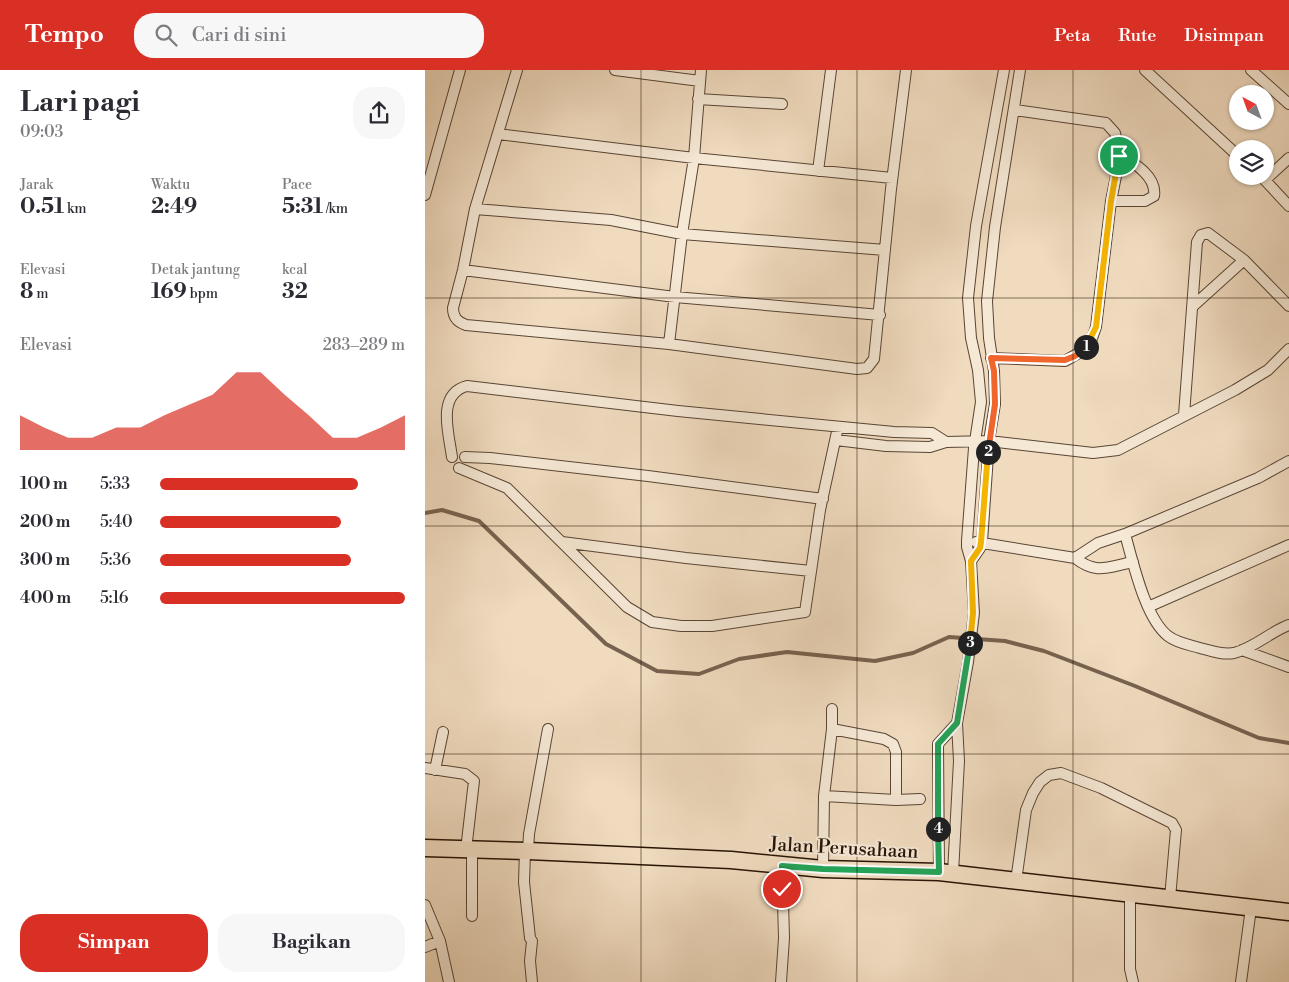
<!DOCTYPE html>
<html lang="id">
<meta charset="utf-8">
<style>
:root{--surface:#fff;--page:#f7f7f7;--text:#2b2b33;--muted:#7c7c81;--accent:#d93025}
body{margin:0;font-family:"Libre Bodoni",serif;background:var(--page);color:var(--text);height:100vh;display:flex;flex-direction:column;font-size:19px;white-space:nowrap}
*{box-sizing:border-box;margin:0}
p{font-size:16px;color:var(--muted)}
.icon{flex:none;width:28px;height:28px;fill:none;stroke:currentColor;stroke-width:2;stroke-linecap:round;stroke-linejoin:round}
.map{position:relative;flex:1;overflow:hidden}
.details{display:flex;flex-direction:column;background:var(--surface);width:425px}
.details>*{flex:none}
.needle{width:32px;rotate:319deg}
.fabs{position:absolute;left:804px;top:15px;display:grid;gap:10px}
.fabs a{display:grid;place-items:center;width:45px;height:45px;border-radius:50%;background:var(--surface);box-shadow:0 1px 4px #0004;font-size:25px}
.pin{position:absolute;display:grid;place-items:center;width:42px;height:42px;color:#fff;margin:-21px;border:2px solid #fff;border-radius:50%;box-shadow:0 1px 5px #0007}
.km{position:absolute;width:25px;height:25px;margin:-12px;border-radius:50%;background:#222;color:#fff;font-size:14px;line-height:25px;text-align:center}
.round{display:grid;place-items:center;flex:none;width:52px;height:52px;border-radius:20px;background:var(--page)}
.overview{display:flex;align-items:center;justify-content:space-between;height:85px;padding:0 20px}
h1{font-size:28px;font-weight:700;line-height:38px}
.metrics{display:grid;grid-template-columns:repeat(3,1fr);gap:8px;height:85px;padding:5px 20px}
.metrics div{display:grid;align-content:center}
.metrics b{font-size:21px;font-weight:700}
.metrics small{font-size:14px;font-weight:400}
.metrics p{font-size:14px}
.chart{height:140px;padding:10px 20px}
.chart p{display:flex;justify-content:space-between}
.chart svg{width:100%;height:90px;margin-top:5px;fill:var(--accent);opacity:.7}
.action{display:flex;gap:10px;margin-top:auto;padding:10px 20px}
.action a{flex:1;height:58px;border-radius:20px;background:var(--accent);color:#fff;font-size:20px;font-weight:700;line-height:58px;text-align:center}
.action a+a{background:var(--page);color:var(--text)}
ul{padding:0 20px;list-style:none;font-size:16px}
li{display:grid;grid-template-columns:80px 60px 1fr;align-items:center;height:38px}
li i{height:12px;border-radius:6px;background:var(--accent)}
header{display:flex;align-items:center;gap:30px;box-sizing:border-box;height:70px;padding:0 25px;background:var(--accent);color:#fff}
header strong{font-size:24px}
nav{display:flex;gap:28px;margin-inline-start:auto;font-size:18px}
.search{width:350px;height:45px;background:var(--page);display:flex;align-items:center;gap:12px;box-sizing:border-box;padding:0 18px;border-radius:20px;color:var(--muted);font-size:19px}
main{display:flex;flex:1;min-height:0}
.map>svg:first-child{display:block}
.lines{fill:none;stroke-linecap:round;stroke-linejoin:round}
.stream{stroke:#77624f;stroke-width:4}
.minor-casing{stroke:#594534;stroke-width:12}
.primary-casing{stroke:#271305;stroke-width:19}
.minor{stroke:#f5e8d5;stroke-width:10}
.primary{stroke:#f0dbbf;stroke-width:16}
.split-1-casing{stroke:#fff;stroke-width:10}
.split-2-casing{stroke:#fff;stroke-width:10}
.split-3-casing{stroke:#fff;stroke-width:10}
.split-4-casing{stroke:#fff;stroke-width:10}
.split-5-casing{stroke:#fff;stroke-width:10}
.split-1{stroke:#f5b400;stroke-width:6}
.split-2{stroke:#f0652b;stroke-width:6}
.split-3{stroke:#f5b400;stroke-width:6}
.split-4{stroke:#22a559;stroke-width:6}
.split-5{stroke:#22a559;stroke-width:6}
.grid{fill:none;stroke:#271305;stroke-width:1;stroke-opacity:0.55}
.labels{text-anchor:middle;stroke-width:4;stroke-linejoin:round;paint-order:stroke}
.street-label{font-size:19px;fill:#271305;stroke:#f5e8d5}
</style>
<header>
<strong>Tempo</strong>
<div class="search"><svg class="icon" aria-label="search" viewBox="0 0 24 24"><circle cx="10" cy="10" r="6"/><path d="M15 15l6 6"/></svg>Cari di sini</div>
<nav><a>Peta</a><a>Rute</a><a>Disimpan</a></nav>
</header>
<main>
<section class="details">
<div class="overview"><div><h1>Lari pagi</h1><p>09:03</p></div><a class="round"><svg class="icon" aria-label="share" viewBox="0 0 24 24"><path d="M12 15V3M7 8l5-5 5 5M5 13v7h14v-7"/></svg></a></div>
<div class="metrics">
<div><p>Jarak</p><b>0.51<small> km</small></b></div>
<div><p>Waktu</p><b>2:49</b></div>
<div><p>Pace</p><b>5:31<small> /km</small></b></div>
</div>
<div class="metrics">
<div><p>Elevasi</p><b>8<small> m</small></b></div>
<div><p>Detak jantung</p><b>169<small> bpm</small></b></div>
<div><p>kcal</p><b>32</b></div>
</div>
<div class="chart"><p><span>Elevasi</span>283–289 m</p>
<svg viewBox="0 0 160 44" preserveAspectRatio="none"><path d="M0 44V27L10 33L20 38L30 38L40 33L50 33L60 27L70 22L80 17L90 6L100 6L110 17L120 27L130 38L140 38L150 33L160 27V44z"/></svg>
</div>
<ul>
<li><b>100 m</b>5:33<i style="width:81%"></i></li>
<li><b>200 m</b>5:40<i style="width:74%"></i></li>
<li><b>300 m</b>5:36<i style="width:78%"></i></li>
<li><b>400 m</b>5:16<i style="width:100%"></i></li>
</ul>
<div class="action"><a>Simpan</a><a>Bagikan</a></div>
</section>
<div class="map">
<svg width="864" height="912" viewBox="0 0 864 912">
<rect width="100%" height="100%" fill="#f0dbbf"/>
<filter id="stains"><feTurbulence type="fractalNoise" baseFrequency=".004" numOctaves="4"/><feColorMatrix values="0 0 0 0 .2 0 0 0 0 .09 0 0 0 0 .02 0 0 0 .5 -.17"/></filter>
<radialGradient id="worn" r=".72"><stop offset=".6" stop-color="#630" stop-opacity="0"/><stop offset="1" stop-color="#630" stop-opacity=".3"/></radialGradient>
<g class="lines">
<path class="stream" d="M 0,443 L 17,440 L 54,451 L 181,574 L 232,601 L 274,604 L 314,589 L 362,582 L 450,591 L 488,583 L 524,567 L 580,571 L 619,581 L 710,616 L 834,668 L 864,673"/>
<defs>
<path id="minor" d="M 92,0 L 50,139 L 38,200 L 28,238 C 28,247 32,252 41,255 L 244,274 L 432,299 L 442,298 L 449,289 L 466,119 L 481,0
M 190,0 L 275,11
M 720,0 L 812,85
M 826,0 L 864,34
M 273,29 L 357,34
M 73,64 L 269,88 L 467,108
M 393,101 L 406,0
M 836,106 L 864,136
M 840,110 L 864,88
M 0,125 L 35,0
M 686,131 L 720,131 L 729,126 C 732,107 709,92 695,86
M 50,139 L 186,150 L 257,164 L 460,180
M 38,200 L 250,227 L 455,245
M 767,237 L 819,190
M 244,274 L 257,164 L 269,88 L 276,0
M 566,288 L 640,291 L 659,280 L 666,271 L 671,257 L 686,131 L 695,86 L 690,63 L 681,53 L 590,40
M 759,345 L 772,172 L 776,165 L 783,163 L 819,190 L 864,236
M 411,370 L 461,376 L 505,377 L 521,372 L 564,371 L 668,383 L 693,380 L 810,320 L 843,300 L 864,279
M 27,387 C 24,364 11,324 42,316 L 253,341 L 469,362 L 507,363 L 521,372
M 40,387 L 65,388 L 223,406 L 398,429
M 34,398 L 82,418 L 202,537 L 227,552 L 256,556 L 287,556 L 380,542 L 395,440 L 413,357
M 700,464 C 708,492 720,548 743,566 C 752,573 765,575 775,578 C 786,581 798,585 809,583 C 829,578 845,562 864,555
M 137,472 L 261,488 L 386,501
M 551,472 L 650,488 C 672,505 682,497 708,492
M 650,488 L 673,473 L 700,464 L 833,408 L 864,391
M 546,491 L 555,478 L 557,472 L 564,371 L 570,334 L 569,301 L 564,268 L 562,231 L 570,157 L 595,0
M 723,537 L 864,475
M 817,580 L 864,597
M 407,659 L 459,669 L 468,674 L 471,682 L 471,730
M 0,698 L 40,704 L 49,711 L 41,780
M 10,700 L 18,662
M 399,726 L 471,730 L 495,729
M 100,781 L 99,812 L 105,868 L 107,871 L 105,891 L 107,912
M 103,781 L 104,764 L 123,659
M 398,799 L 399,726 L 407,659 L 407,639
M 514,802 L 513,674 L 532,653
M 528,803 L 534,691 L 532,653 L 543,592 L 549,543 L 546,491 L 542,477 L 542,471 L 549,378 L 556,332 L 553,300 L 546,268 L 543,228 L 551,156 L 579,0
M 591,811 L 601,740 L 608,723 L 615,712 L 624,705 L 636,703 L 676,718 L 747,753 L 751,760 L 745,828
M 705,824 L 705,899 L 708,912
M 0,835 L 15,871 L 24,912
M 47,846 L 47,780
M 0,877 L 15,871
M 356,912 L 359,868 L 357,796
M 816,912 L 826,838"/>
<path id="primary" d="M 0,778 L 103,781 L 306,790 L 398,799 L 514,802 L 864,842"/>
</defs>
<use href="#minor" class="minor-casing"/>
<use href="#primary" class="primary-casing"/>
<use href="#minor" class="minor"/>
<use href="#primary" class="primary"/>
</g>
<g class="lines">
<defs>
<path id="split-1" d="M 661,277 L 671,257 L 686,131 L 694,86"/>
<path id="split-2" d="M 563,382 L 570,334 L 569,301 L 566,288 L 640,290 L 650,286 L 661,277"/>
<path id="split-3" d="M 545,573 L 548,543 L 546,491 L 555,478 L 556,472 L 563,382"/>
<path id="split-4" d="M 513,759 L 513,674 L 532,653 L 545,573"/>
<path id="split-5" d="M 357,819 L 357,796 L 398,799 L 514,802 L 513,759"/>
</defs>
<use href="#split-1" class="split-1-casing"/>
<use href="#split-2" class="split-2-casing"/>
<use href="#split-3" class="split-3-casing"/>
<use href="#split-4" class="split-4-casing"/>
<use href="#split-5" class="split-5-casing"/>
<use href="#split-1" class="split-1"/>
<use href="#split-2" class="split-2"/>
<use href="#split-3" class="split-3"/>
<use href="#split-4" class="split-4"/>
<use href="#split-5" class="split-5"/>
</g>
<path class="grid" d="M 216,0 L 216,912M 432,0 L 432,912M 648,0 L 648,912M 0,228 L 864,228M 0,456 L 864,456M 0,684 L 864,684"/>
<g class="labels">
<g class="street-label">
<text transform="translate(419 777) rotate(3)" y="7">Jalan Perusahaan</text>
</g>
</g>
<rect width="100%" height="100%" filter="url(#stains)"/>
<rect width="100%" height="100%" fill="url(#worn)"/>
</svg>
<div class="fabs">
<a><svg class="needle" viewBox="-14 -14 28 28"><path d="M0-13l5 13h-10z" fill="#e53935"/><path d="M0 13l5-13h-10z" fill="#7c7c81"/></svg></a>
<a><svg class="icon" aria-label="layers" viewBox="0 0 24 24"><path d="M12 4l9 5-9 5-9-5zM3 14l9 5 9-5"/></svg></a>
</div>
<div class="pin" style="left:694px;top:86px;background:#1e9e55"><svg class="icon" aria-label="arrive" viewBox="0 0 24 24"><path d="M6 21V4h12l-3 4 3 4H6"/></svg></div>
<div class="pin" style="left:357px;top:819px;background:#d93025"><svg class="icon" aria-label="check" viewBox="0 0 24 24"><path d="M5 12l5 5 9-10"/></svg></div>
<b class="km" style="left:661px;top:277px">1</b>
<b class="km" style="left:563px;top:382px">2</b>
<b class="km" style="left:545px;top:573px">3</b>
<b class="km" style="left:513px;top:759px">4</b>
</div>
</main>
